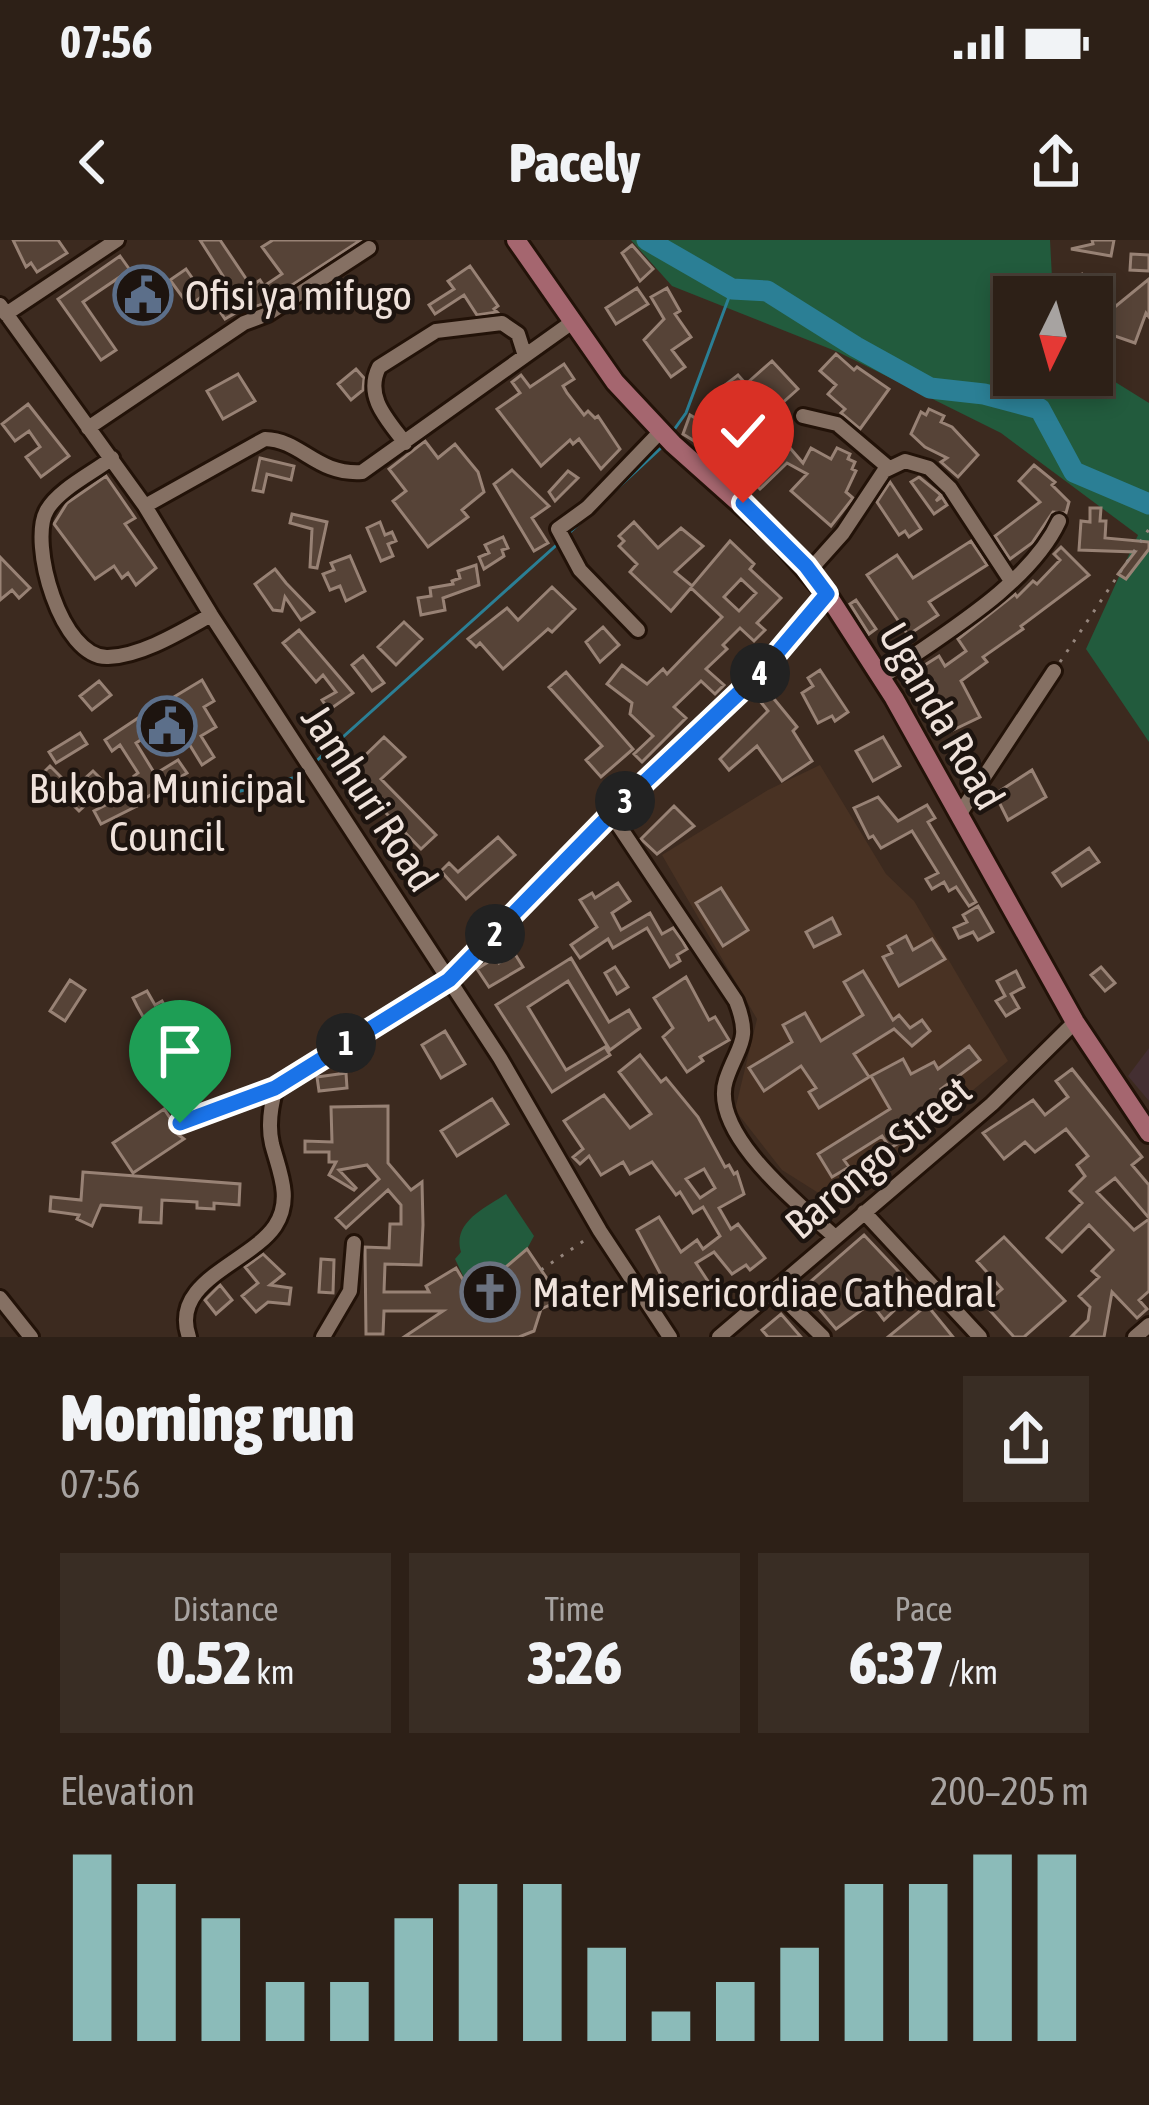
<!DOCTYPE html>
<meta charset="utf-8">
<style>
:root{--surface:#2d2017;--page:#392d24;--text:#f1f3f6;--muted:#a7a3a1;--line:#483e36;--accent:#8bbbb9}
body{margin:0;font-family:"Asap Condensed",sans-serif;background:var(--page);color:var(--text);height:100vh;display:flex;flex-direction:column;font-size:45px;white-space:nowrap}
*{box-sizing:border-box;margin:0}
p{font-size:39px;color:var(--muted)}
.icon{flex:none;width:66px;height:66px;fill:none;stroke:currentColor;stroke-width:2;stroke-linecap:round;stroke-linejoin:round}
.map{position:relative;height:1097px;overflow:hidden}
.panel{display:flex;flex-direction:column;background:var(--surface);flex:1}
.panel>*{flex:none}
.needle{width:78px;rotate:185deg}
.fabs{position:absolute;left:993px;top:36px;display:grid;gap:24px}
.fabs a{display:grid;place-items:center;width:120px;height:120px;border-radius:0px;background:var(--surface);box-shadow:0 6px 18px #0003,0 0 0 3px var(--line);font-size:60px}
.pin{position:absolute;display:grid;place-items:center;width:102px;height:102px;color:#fff;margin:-123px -51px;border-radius:50% 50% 50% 0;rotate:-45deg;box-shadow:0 0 12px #0007}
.pin .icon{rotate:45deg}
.km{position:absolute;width:60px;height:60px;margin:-30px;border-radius:50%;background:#222;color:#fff;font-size:33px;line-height:60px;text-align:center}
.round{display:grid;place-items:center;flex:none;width:126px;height:126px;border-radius:0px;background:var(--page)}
.summary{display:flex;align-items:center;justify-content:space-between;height:204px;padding:0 60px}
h1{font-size:66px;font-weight:800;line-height:90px}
.metrics{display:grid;grid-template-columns:repeat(3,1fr);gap:18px;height:204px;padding:12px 60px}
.metrics div{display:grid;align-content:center;border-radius:0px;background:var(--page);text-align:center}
.metrics b{font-size:60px;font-weight:800}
.metrics small{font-size:33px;font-weight:400}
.metrics p{font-size:33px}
.chart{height:336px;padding:24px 60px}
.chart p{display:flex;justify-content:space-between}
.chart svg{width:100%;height:216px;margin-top:12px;stroke:var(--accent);stroke-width:6}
.status{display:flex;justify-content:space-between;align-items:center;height:84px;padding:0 60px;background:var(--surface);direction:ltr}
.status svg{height:33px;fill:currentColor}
header{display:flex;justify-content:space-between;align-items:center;height:156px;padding:0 60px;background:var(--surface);font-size:54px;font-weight:800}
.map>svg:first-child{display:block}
.built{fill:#493223}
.medical{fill:#442f32}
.green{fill:#225b3d}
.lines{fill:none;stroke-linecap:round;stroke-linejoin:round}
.stream{stroke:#2b7f95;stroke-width:3}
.river{stroke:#2b7f95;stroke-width:21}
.building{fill:#564337;stroke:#988275;stroke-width:3;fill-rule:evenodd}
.minor-casing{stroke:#221208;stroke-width:20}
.major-casing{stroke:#221208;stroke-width:24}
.path{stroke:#95857c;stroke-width:3;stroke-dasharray:3 9;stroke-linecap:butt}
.minor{stroke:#857063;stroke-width:14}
.major{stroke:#a5666f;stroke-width:18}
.route-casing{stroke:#fff;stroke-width:24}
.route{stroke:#1a73e8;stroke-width:15}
.labels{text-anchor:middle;stroke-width:9;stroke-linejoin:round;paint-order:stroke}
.poi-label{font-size:42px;fill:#efe2db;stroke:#1d140f;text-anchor:start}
.street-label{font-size:42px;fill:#efe2db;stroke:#1d140f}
</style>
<div class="status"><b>07:56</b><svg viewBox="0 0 49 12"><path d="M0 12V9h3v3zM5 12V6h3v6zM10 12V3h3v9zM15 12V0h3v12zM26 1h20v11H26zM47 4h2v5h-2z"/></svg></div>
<header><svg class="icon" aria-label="back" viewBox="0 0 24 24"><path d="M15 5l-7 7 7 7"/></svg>Pacely<svg class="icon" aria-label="share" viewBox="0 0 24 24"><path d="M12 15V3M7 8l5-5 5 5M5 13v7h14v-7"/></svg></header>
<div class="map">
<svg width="1149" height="1097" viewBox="0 0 1149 1097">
<rect width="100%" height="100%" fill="#3c2a1f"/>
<path class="built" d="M 820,525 L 886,634 L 914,661 L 1008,821 L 836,964 L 782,930 L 735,870 L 757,779 L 662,615 L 768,550 Z"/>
<path class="medical" d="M 1149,808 L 1149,861 L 1128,836 Z"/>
<path class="green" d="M 631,0 L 1050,0 L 1053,57 L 1014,57 L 1014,135 L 1092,135 L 1092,115 L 1112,140 L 1149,163 L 1149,502 L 1086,409 L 1138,295 L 1001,193 L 838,112 L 672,46 Z
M 506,954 L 534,996 L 527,1009 L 480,1049 L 469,1048 L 455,1019 L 461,1012 C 452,982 485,968 506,954 Z"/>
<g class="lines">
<path class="stream" d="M 671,194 L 686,173 L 732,49
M 568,294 L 662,207
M 314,523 L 561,301
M 188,564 L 297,537 L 306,529"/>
<path class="river" d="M 647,0 L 732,49 L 767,51 L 856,107 L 930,148 L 984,154 L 1040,169 L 1074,232 L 1149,264"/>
</g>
<path class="building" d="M 13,0 L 58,0 L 67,13 L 37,32 L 31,23 L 26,27 Z
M 200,0 L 220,0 L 251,46 L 260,40 L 264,46 L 282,34 L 262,7 L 273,0 L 361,0 L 263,64 L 246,70 L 244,68 L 225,79 L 204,48 L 223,36 Z
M 1092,0 L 1114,0 L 1111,16 L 1071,9 L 1093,4 Z
M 632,5 L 653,29 L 640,41 L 622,13 Z
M 1131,14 L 1149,15 L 1149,31 L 1130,30 Z
M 120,16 L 130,30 L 83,62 L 116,110 L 101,120 L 58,59 Z
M 470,26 L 498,66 L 494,69 L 497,72 L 477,75 L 464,55 L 435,74 L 429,65 L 454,49 L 448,41 Z
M 186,29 L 204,55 L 189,66 L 170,40 Z
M 1082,34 L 1086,43 L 1078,46 L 1085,57 L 1067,57 L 1061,41 Z
M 1149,39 L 1149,77 L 1146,73 L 1135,103 L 1106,93 L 1095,83 Z
M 637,48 L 648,64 L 616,84 L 606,68 Z
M 667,48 L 680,71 L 675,74 L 691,97 L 672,110 L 685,127 L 671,137 L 644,100 L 664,79 L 651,57 Z
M 836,114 L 854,130 L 857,127 L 889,149 L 860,189 L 841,173 L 845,169 L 828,154 L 836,145 L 820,131 Z
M 772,121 L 798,149 L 769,175 L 782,190 L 778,194 L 803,223 L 811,208 L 831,219 L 837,208 L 850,214 L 848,219 L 855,222 L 852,229 L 856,231 L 846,252 L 853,258 L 831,286 L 791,251 L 807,234 L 787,223 L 760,249 L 752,241 L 745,250 L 697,207 L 699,204 L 683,194 L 690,175 L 719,192 L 740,173 L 720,149 L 738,135 L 746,144 Z
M 564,124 L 574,139 L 563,146 L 567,153 L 584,175 L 588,171 L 595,178 L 598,176 L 620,209 L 601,229 L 579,199 L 573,204 L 570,200 L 541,226 L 497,169 L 520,153 L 512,142 L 521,135 L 530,147 Z
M 356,129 L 364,138 L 363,150 L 351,160 L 338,144 Z
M 238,134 L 255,161 L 223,179 L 207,151 Z
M 28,164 L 69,216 L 41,237 L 26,217 L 40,207 L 29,191 L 15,201 L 2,184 Z
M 929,169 L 944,176 L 941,182 L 952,187 L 978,215 L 958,237 L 941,222 L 947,218 L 925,207 L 911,194 L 921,172 L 926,175 Z
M 425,201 L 438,218 L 455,204 L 478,232 L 484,252 L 462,270 L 468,277 L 428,307 L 393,261 L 406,251 L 389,229 Z
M 260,218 L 294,226 L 291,240 L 267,234 L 263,252 L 253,250 Z
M 1034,225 L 1055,242 L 1052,245 L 1069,262 L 1066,273 L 1053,272 L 1032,303 L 1010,319 L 995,296 L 1040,262 L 1019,241 Z
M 512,230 L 549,266 L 532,278 L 548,303 L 534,311 L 494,244 Z
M 568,231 L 578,238 L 555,261 L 549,252 Z
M 106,236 L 135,278 L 125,284 L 156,328 L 136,345 L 128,333 L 122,338 L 114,326 L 95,339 L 54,284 L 67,263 Z
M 919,237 L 941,255 L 936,261 L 942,257 L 947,265 L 934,274 L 911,242 Z
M 890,242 L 921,289 L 909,297 L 905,291 L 899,295 L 877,262 Z
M 1090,268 L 1101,268 L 1100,281 L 1106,281 L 1105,298 L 1149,302 L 1149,309 L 1126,339 L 1118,334 L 1135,312 L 1079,310 L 1081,281 L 1090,282 Z
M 292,274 L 327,282 L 317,328 L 310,327 L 312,289 L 290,283 Z
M 380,282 L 385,295 L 392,292 L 396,301 L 388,304 L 393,316 L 381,321 L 367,288 Z
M 634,282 L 658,308 L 681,288 L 703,306 L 675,332 L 692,346 L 730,301 L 754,324 L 750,329 L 781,358 L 757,383 L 765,390 L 754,401 L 740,388 L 723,405 L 727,409 L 706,429 L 724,445 L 715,454 L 701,441 L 674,467 L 686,478 L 642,522 L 634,514 L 653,496 L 630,474 L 632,463 L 607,444 L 622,425 L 647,444 L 663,429 L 667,434 L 722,377 L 691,348 L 671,371 L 630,332 L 637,324 L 619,306 L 624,301 L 619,296 ZM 741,339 L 756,353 L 739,371 L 724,357 Z
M 503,297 L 508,308 L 502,310 L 504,316 L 484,329 L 479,317 L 489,313 L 485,305 Z
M 971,301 L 987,325 L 929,362 L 938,375 L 908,395 L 867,335 L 897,315 L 913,338 Z
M 1061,307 L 1089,335 L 1021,386 L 1023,389 L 983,417 L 987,422 L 961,441 L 980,477 L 949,492 L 931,470 L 942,463 L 917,430 L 939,416 L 945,426 L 966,411 L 958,399 L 1015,354 L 1017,357 L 1033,341 L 1037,344 L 1060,320 L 1054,314 Z
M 350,316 L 365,351 L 346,361 L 340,346 L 330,350 L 323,334 L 334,330 L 331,323 Z
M 0,317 L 30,348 L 19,358 L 12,350 L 0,360 Z
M 476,325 L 479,345 L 443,358 L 445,370 L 421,375 L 418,358 L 431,356 L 430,348 L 453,344 L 452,341 L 460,338 L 458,331 Z
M 275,329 L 286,343 L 314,372 L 301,380 L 285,357 L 282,371 L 273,370 L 255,344 Z
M 552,347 L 575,369 L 552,392 L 548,389 L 503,429 L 480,403 L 476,407 L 468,399 L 507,368 L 518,380 Z
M 856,360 L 876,389 L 869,394 L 850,364 Z
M 404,382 L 422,399 L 396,425 L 378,407 Z
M 603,387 L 619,405 L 600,422 L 586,402 Z
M 299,390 L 353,453 L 329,470 L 322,460 L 336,452 L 323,435 L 316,442 L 283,403 Z
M 363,416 L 384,443 L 372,451 L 352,425 Z
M 820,430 L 848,472 L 835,481 L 832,476 L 818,483 L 802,453 L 813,446 L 808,438 Z
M 566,432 L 633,509 L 601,537 L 586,520 L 602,506 L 549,447 Z
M 202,440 L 214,461 L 204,467 L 216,487 L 201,496 L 214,517 L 202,525 L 164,463 Z
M 99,441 L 111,455 L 92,470 L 80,456 Z
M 770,454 L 797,487 L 793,491 L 812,521 L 782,541 L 757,506 L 729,530 L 720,519 L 768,471 L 760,461 Z
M 147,472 L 158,489 L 136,503 L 155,534 L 178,520 L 187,533 L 144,559 L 145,562 L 101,584 L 94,571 L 141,547 L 134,536 L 138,533 L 120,505 L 112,511 L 105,500 Z
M 80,493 L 87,504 L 56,523 L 49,512 Z
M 384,497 L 405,517 L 381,539 L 436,595 L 421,609 L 347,533 Z
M 883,497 L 900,526 L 873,541 L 856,511 Z
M 50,526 L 73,549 L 93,531 L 107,545 L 79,571 L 42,534 Z
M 1032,530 L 1046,557 L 1008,580 L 995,554 Z
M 878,557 L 898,581 L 927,565 L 935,578 L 928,582 L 976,662 L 969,666 L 956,647 L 949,651 L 944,642 L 932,649 L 926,639 L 938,633 L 912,591 L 881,608 L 873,596 L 869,598 L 854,568 Z
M 674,566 L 694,586 L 657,614 L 641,599 Z
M 498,597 L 515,615 L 466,659 L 441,631 L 449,623 L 458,632 Z
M 1089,608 L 1099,622 L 1062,646 L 1053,633 Z
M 618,643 L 630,661 L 612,673 L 621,690 L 650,673 L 662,694 L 673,688 L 683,702 L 687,709 L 677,715 L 680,721 L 670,727 L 647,688 L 613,708 L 608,699 L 580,718 L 571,705 L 597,687 L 580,660 L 592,653 L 595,658 Z
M 721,648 L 748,690 L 723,706 L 696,663 Z
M 978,666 L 993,692 L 978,700 L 973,692 L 959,698 L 954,688 L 967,682 L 963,675 Z
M 832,678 L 840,694 L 814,707 L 806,692 Z
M 906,696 L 913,710 L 932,699 L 945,719 L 899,746 L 883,717 L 892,713 L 888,706 Z
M 515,714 L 523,727 L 489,747 L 477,729 L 496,717 L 499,723 Z
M 571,718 L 609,782 L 629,770 L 640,788 L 610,810 L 568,741 L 528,767 L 566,830 L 605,807 L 610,815 L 552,852 L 496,765 Z
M 615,727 L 628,747 L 617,754 L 605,733 Z
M 1101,727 L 1115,743 L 1105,751 L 1091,735 Z
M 863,731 L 893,780 L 899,775 L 910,788 L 922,780 L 930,791 L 912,806 L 894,789 L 854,814 L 869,837 L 819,868 L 809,852 L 816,848 L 801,826 L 764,851 L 749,828 L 792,802 L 783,785 L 805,773 L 821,801 L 863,775 L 844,742 Z
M 1016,731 L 1024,747 L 1011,754 L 1019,768 L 1006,776 L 996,761 L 1005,756 L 997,741 Z
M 686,737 L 709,780 L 715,777 L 729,800 L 700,817 L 703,821 L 687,832 L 663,797 L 673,788 L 654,758 Z
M 70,740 L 85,750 L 65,781 L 50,771 Z
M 147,751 L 155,765 L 162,761 L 205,836 L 200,839 L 205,847 L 194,854 L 189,845 L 183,848 L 137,766 L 133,758 Z
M 445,791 L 465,824 L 441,838 L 422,805 Z
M 969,806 L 980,820 L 941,849 L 948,859 L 896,889 L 903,901 L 890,908 L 882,896 L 844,920 L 849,927 L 832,937 L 818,914 L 890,869 L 871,836 L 903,819 L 911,834 L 934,822 L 938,829 Z
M 640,815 L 661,842 L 666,838 L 698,877 L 725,927 L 729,925 L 734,934 L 737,932 L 744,954 L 719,968 L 731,989 L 738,984 L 765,1018 L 750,1030 L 746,1025 L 732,1034 L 714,1012 L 696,1023 L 717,1055 L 695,1068 L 677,1065 L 637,990 L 659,977 L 681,1012 L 697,1000 L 703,1009 L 720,996 L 703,967 L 693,973 L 680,952 L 676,955 L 652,922 L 630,934 L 623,922 L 601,935 L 589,916 L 580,924 L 573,917 L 583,909 L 564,881 L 604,855 L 630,888 L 651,874 L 619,832 ZM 704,929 L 715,948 L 700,958 L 686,939 Z
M 1072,829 L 1142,917 L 1132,925 L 1149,945 L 1149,978 L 1115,938 L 1097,952 L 1134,990 L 1149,979 L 1149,1051 L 1139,1060 L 1147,1069 L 1137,1078 L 1112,1052 L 1104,1097 L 1071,1097 L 1088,1080 L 1090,1067 L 1079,1056 L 1099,1037 L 1092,1031 L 1113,1010 L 1089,985 L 1062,1012 L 1047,998 L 1082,963 L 1070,951 L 1085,936 L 1077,925 L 1088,916 L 1066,889 L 1035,912 L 1025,902 L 1004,919 L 983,893 L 1033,860 L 1045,875 L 1068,857 L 1056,841 Z
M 346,833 L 347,848 L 319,851 L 317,837 Z
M 492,859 L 508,884 L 457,916 L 441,891 Z
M 388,866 L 388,923 L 411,950 L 422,942 L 423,985 L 421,1025 L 385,1024 L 384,1052 L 429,1052 L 426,1046 L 456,1028 L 468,1048 L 480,1049 L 527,1009 L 554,1049 L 546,1055 L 552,1064 L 541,1069 L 534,1091 L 519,1097 L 404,1097 L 443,1071 L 384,1071 L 383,1094 L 366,1094 L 365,1007 L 389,1008 L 390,984 L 401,984 L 401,965 L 388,950 L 346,988 L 336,978 L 379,939 L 367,925 L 339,930 L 356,948 L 354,950 L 329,935 L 336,922 L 329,922 L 329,912 L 305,912 L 305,901 L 332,902 L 331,867 Z
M 164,869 L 170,878 L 170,888 L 184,899 L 133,933 L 113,903 Z
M 83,932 L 240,944 L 239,965 L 214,963 L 214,969 L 197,968 L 197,962 L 162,960 L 161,983 L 140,982 L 141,968 L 101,965 L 92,986 L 77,979 L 79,975 L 50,971 L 51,957 L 81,960 Z
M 864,995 L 916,1050 L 884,1080 L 871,1063 L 836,1089 L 802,1049 Z
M 1004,997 L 1065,1061 L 1024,1097 L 1014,1097 L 984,1064 L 1002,1049 L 977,1021 Z
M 263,1014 L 284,1034 L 270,1045 L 291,1048 L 289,1064 L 268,1062 L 256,1072 L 242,1056 L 258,1043 L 245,1027 Z
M 321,1019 L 334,1020 L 333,1053 L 319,1052 Z
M 220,1045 L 232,1060 L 216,1074 L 205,1060 Z
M 927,1065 L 953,1097 L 888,1097 Z
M 781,1074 L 801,1097 L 768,1097 L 762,1090 Z"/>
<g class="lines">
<defs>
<path id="minor" d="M 0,65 L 145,266 L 211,375 L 500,818 L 600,991 L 670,1097
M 6,74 L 117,0
M 803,176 L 837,184 L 889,228
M 88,188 L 244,83 L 268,74 L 369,8
M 405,203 C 388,180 364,157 379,127 L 436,91 L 502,83 L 518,94 L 525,116
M 112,218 C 93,233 59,249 47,270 C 28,302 61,419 108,417 C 142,416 182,391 211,375
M 145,266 L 265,199 C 302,200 316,235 362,232 L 571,83
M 809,331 L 843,293 L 884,231 L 905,221 L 929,228 L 950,248 L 1011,341
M 638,390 L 580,330 L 558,289 L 587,268 L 660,192
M 881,438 C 938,397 1029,346 1059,281
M 611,574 L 736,761 C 752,802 738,804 726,840 C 709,893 799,964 834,996
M 959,575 L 1054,431
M 180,883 L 276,848
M 864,972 L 980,1097
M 774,1049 L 823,1097
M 0,1058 L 31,1097
M 189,1097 C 169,1041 250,1023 275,986 C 293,959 279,931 272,904 C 268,887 271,865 276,848 L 449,740 L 611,574 L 719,474 L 827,354
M 323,1097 L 350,1051 L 354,1003
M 719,1097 L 992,864 L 1075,782
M 1135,1097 L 1149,1085"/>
<path id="major" d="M 516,0 L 615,142 L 673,204 L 775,295 L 827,354 L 894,458 L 1075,782 L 1149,893"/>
</defs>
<use href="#minor" class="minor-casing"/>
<use href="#major" class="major-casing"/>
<path class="path" d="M 1060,422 L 1149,289
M 541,1030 L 588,998"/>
<use href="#minor" class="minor"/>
<use href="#major" class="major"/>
</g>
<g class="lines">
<defs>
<path id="route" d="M 180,883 L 275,848 L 449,740 L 611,574 L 761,432 L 827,354 L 806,326 L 743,263"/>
</defs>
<use href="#route" class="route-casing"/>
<use href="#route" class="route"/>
</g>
<defs>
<symbol id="civic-ring" viewBox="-11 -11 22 22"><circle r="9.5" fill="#1d140f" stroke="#5c6f8a" stroke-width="1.5"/><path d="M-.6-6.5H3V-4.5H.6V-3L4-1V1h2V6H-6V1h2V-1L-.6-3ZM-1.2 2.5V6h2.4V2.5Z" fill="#5c6f8a"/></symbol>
<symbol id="church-ring" viewBox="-11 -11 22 22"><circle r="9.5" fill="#1d140f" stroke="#6b7280" stroke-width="1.5"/><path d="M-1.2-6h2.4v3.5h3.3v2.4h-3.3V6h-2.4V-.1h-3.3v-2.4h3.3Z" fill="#6b7280"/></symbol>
</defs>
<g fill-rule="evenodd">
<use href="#civic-ring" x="110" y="22" width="66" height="66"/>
<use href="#civic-ring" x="134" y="453" width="66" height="66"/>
<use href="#church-ring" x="457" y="1019" width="66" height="66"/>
</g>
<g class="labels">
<g class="poi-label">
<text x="185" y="70">Ofisi ya mifugo</text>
<text x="167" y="563" text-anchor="middle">Bukoba Municipal<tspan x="167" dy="48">Council</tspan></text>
<text x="532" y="1067">Mater Misericordiae Cathedral</text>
</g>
<g class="street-label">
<text transform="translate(942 476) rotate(60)" y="15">Uganda Road</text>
<text transform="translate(370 558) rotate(57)" y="15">Jamhuri Road</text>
<text transform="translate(878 917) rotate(-40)" y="15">Barongo Street</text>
</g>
</g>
</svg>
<div class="fabs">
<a><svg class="needle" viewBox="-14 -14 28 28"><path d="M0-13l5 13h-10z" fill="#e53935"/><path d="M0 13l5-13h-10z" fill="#a7a3a1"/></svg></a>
</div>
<div class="pin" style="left:180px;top:883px;background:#1e9e55"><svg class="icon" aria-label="arrive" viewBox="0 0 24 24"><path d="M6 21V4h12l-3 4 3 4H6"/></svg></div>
<div class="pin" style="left:743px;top:263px;background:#d93025"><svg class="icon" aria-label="check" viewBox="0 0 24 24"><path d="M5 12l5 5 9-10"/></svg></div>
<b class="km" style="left:346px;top:803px">1</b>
<b class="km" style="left:495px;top:694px">2</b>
<b class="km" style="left:625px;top:561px">3</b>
<b class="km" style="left:760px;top:433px">4</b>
</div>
<section class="panel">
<div class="summary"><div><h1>Morning run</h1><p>07:56</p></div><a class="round"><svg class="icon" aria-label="share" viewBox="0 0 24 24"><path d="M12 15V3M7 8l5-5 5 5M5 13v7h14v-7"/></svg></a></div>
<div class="metrics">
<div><p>Distance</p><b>0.52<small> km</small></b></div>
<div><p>Time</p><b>3:26</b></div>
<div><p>Pace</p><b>6:37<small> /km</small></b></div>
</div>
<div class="chart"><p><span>Elevation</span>200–205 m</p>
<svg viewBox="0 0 160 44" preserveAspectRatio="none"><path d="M5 44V6M15 44V12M25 44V19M35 44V32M45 44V32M55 44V19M65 44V12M75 44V12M85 44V25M95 44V38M105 44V32M115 44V25M125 44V12M135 44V12M145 44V6M155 44V6"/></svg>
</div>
</section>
